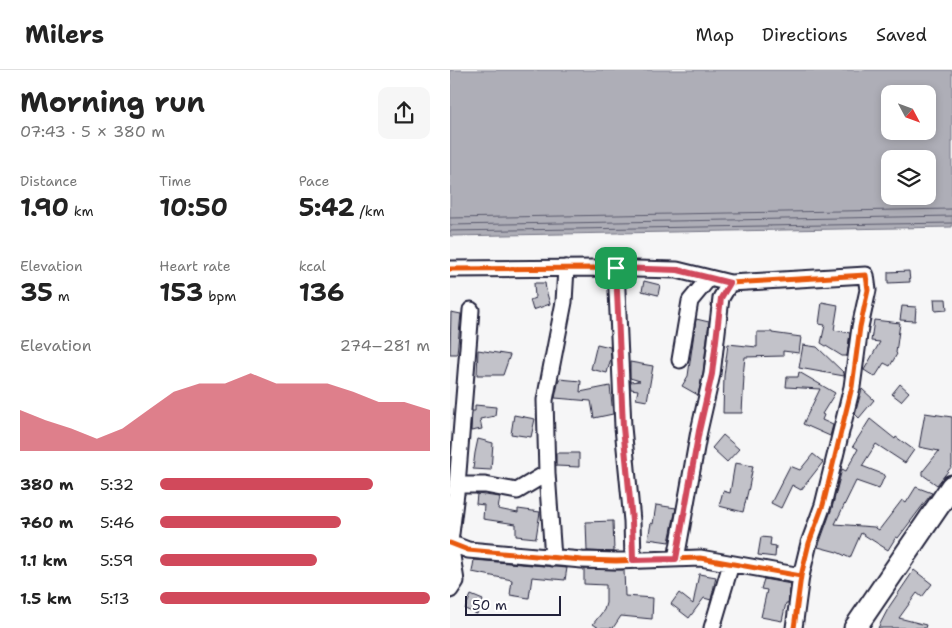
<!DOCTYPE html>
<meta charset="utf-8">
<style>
:root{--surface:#fff;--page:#f6f6f6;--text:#222;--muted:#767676;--line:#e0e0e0;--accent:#d1495b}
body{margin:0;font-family:"Shantell Sans",sans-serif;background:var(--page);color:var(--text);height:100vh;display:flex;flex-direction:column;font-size:19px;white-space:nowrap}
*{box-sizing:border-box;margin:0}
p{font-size:16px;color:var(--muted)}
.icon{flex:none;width:28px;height:28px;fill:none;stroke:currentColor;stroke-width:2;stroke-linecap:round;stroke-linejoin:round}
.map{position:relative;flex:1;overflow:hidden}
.sheet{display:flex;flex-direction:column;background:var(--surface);width:450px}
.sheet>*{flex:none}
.needle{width:32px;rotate:131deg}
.controls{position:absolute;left:431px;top:15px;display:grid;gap:10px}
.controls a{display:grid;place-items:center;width:55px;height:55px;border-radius:10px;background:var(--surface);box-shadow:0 2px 8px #0003;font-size:25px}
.scale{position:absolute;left:15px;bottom:12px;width:96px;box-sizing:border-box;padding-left:5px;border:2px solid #22223b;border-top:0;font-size:14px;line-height:18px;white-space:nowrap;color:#22223b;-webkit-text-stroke:4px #fff;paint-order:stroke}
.pin{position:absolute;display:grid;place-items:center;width:42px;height:42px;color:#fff;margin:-21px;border-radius:10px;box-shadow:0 2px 8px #0006}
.round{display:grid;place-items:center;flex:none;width:52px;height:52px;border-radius:10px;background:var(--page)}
.headline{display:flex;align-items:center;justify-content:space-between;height:85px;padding:0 20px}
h1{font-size:28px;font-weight:700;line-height:38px}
.figures{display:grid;grid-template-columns:repeat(3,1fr);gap:8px;height:85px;padding:5px 20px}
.figures div{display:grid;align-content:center}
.figures b{font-size:25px;font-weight:700}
.figures small{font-size:14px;font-weight:400}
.figures p{font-size:14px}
.chart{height:140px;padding:10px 20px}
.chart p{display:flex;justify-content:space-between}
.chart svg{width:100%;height:90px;margin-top:5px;fill:var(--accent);opacity:.7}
ul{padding:0 20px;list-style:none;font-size:16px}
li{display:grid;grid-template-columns:80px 60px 1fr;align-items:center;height:38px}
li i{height:12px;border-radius:6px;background:var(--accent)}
header{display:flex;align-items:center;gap:30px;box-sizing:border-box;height:70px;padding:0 25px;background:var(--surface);border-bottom:1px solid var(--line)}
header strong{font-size:24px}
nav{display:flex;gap:28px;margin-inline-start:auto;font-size:18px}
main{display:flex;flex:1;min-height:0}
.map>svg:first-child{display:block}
.water{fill:#aeaeb7;stroke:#767685;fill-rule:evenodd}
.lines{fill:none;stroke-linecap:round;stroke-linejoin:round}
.shore{stroke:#5a5a6d;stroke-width:1}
.building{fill:#c2c2c9;stroke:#22223b}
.street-casing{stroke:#22223b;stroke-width:19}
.secondary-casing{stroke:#22223b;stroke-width:25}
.street{stroke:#fff;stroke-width:15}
.secondary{stroke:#fff;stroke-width:21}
.cycleway-casing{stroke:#fff;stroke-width:8}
.cycleway{stroke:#e8590c;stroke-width:5}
.route-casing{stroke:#fff;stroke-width:10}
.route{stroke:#d1495b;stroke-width:6}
</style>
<header>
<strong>Milers</strong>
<nav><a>Map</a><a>Directions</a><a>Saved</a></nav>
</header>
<main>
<section class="sheet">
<div class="headline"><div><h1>Morning run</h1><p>07:43 · 5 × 380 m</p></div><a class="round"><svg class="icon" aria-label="share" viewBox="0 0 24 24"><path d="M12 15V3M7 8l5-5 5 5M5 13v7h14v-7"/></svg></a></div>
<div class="figures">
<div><p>Distance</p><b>1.90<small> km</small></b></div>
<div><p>Time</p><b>10:50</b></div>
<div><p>Pace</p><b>5:42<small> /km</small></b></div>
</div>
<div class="figures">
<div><p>Elevation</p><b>35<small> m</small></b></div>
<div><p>Heart rate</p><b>153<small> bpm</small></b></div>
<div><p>kcal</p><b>136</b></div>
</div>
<div class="chart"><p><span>Elevation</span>274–281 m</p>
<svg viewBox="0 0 160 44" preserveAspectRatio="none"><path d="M0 44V24L10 29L20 33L30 38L40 33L50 24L60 15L70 11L80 11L90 6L100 11L110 11L120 11L130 15L140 20L150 20L160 24V44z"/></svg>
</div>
<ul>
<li><b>380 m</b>5:32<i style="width:79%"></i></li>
<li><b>760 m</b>5:46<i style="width:67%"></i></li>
<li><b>1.1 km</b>5:59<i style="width:58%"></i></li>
<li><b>1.5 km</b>5:13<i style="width:100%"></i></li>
</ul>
</section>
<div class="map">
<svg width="502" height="558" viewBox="0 0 502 558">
<rect width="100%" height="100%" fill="#f6f6f7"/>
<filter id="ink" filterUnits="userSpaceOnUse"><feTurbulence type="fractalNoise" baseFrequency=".02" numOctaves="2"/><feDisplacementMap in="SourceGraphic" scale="10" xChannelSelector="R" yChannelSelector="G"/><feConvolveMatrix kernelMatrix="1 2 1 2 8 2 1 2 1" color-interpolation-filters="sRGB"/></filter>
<g filter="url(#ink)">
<path class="water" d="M 0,0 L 502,0 L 502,157 L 0,166 ZM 440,24 L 478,24 L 478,61 L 440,61 ZM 440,89 L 478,89 L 478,126 L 440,126 Z"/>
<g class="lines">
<path class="shore" d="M 0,148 L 502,139
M 0,155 L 502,146
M 0,161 L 502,153"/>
</g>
<path class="building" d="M 459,201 L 460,212 L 438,213 L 438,202 Z
M 194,211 L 210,215 L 208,225 L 192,221 Z
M 84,213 L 95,213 L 96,220 L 100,234 L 83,240 L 80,230 L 85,228 Z
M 484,229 L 496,229 L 497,240 L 485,241 Z
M 372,232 L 388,235 L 384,260 L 400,263 L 397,286 L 392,286 L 371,273 L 375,255 L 369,254 Z
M 452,236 L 466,237 L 465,251 L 450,250 Z
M 1,242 L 11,244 L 7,284 L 0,284 Z
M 246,249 L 259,252 L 253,302 L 248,325 L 232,316 L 238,306 Z
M 424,250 L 450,253 L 446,283 L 447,284 L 440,296 L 434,293 L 425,307 L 414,300 L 430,272 L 421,271 Z
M 307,262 L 322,262 L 322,263 L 351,267 L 349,283 L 333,281 L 333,286 L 295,287 L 293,306 L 294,306 L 292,343 L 273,343 L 274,306 L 278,274 L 307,277 Z
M 147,274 L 160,277 L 161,288 L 157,303 L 141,299 Z
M 353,275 L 367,277 L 394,303 L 394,306 L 349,298 Z
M 28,280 L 60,285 L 53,305 L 27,305 Z
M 180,292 L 203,296 L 197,331 L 186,329 L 188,320 L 181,319 L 180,312 L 190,311 L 180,308 Z
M 349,302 L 385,323 L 372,344 L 374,345 L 372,350 L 383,355 L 380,366 L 353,354 L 370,319 L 336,317 L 337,307 L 348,307 Z
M 109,309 L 131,311 L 130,322 L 160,316 L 163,344 L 144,348 L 141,331 L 105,328 Z
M 450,314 L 459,322 L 451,331 L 442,324 Z
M 412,319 L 424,330 L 409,348 L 405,344 Z
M 25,335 L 46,337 L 45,346 L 30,349 L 32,359 L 21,361 L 22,341 L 25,341 Z
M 475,343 L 502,347 L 502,396 L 487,415 L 473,405 L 473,401 L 489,381 L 469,377 Z
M 64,345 L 85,349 L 81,367 L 61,364 Z
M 420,349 L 445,369 L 446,367 L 464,380 L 455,393 L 426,374 L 412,396 L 435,405 L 429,419 L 406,411 L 385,454 L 424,457 L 429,460 L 452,430 L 456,433 L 466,417 L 482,423 L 448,468 L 446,467 L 438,480 L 411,463 L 400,488 L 387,482 L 368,477 L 382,438 L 392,399 L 396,401 L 408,379 L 403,376 Z
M 273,365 L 289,379 L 277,392 L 262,378 Z
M 28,369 L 43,373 L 41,400 L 23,399 L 25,383 Z
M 106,383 L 129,383 L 129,397 L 106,396 Z
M 363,384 L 373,392 L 351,420 L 342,415 L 331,438 L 321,433 L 340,396 L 350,400 Z
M 285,393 L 303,396 L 299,417 L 293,442 L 269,436 L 273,421 L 280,423 Z
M 27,424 L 50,427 L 48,439 L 68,443 L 68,439 L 90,442 L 86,468 L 66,466 L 66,454 L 33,449 L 34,435 L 26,434 Z
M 206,435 L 226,438 L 219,472 L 198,469 L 201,453 L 203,454 Z
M 163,451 L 164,482 L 137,481 L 136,452 Z
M 311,467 L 321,468 L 320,475 L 326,476 L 325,487 L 308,485 Z
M 24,490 L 117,498 L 115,510 L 82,507 L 79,528 L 60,525 L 62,510 L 22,502 Z
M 134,499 L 174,500 L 175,526 L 203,528 L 202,549 L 171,546 L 163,558 L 149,558 L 143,554 L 154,540 L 156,533 L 156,515 L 134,514 Z
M 464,500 L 482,514 L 472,527 L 467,523 L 449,548 L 476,555 L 475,558 L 428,558 L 439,537 Z
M 249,504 L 266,507 L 263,521 L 261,530 L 254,528 L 239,548 L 221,534 L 229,523 L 243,534 Z
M 314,509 L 341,514 L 338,533 L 336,533 L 332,551 L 311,547 L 317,520 L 311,519 Z
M 21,525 L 33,530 L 27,544 L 15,539 Z"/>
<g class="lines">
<defs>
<path id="street" d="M 166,198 L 173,357 L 182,451 L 183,490
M 0,199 L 144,198 L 227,200 L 280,213 L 416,205 L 418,220 L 410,257 L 402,317 L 373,435 L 359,473 L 351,506 L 344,558
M 230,290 L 240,231 L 259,208
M 7,415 L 35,415 L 67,421 L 97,403
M 0,472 L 7,415 L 21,240
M 0,473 L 18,480 L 132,490 L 166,491 L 250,488 L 351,506
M 0,473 L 6,511 L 0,520
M 103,488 L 97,403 L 95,330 L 114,232 L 116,198
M 226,489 L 249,361 L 262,304 L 271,228 L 280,213
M 262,558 L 281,494"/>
<path id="secondary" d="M 405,558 L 502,416"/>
</defs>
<use href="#street" class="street-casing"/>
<use href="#secondary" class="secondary-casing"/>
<use href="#street" class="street"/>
<use href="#secondary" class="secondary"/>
<defs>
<path id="cycleway" d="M 0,199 L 144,198 L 227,200 L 280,213 L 416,205 L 418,220 L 410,257 L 402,317 L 373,435 L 359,473 L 351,506 L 344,558
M 0,473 L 18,480 L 132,490 L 166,491 L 250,488 L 351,506"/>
</defs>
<use href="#cycleway" class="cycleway-casing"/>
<use href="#cycleway" class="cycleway"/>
</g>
</g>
<g class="lines" filter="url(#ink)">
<defs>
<path id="route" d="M 166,198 L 228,200 L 280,213 L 271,228 L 262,304 L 249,361 L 226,489 L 183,490 L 182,451 L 173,357 Z"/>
</defs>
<use href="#route" class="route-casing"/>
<use href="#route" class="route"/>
</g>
</svg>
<div class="controls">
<a><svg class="needle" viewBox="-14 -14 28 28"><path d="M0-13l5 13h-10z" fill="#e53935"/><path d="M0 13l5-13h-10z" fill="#767676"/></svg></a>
<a><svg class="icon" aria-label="layers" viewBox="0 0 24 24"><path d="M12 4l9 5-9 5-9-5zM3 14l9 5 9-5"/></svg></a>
</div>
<div class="scale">50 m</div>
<div class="pin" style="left:166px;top:198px;background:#1e9e55"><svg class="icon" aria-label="arrive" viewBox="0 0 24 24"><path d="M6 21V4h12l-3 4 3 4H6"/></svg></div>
</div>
</main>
